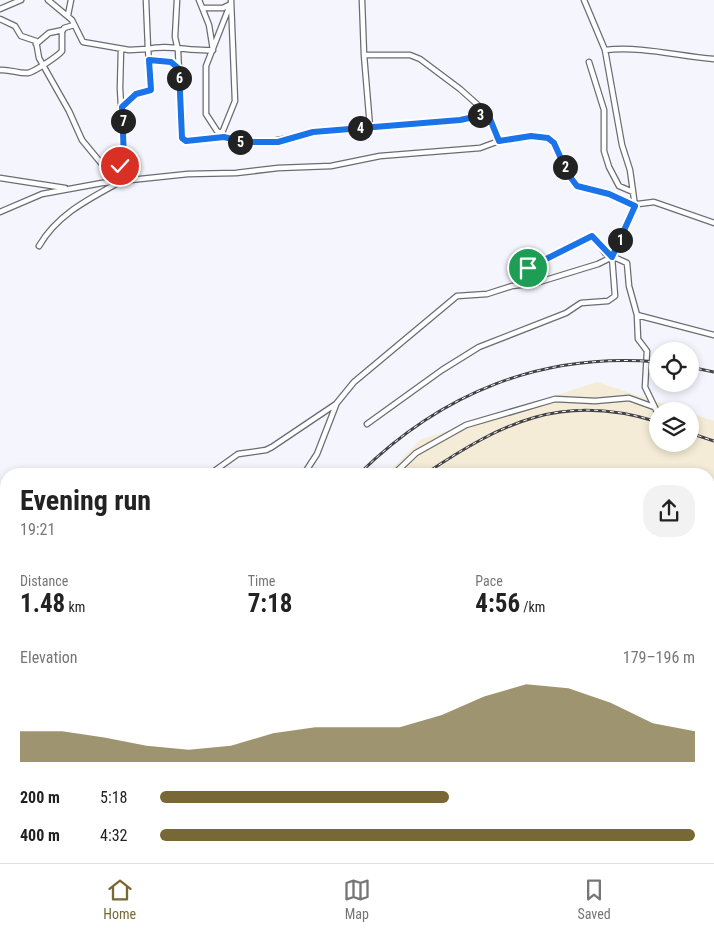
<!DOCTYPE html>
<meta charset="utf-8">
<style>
:root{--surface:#fff;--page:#f2f2f2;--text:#222;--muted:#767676;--line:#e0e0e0;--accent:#776835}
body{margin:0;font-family:"Roboto Condensed",sans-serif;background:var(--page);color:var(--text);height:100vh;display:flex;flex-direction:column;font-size:19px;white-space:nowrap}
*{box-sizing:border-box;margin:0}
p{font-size:16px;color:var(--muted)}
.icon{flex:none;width:28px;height:28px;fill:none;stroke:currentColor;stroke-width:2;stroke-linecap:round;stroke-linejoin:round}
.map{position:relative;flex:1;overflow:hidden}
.sheet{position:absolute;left:0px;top:468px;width:715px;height:396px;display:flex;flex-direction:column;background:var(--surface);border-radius:20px 20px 0 0;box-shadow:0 2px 8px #0003}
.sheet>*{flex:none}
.fabs{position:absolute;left:649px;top:342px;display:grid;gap:10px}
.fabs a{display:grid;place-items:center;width:50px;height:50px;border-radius:50%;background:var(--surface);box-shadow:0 2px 8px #0003;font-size:25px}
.pin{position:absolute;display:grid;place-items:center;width:42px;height:42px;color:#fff;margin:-21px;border:2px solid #fff;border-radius:50%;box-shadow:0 1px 5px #0007}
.km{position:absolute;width:25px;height:25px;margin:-12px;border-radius:50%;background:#222;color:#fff;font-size:14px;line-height:25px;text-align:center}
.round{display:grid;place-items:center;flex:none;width:52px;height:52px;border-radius:20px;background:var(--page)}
.headline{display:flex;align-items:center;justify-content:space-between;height:85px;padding:0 20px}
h1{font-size:28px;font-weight:700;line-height:38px}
.metrics{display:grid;grid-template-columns:repeat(3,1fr);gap:8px;height:85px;padding:5px 20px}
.metrics div{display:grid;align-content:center}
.metrics b{font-size:25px;font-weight:700}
.metrics small{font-size:14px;font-weight:400}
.metrics p{font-size:14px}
.chart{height:140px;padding:10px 20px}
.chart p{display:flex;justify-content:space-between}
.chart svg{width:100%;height:90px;margin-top:5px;fill:var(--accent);opacity:.7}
ul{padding:0 20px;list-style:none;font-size:16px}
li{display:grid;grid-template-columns:80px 60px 1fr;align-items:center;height:38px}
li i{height:12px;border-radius:6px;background:var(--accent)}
.menu{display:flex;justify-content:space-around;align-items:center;height:70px;border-top:1px solid var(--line);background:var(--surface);font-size:14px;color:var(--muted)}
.menu a{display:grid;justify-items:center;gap:2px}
.menu .active{color:var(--accent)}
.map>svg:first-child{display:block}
.industrial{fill:#f4ecd6}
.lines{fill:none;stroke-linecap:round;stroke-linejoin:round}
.street-casing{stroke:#6b6b74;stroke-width:7}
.street{stroke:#fff;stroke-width:4.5}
.rail-casing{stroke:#424246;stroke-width:3}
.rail{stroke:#fff;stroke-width:1;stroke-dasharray:4;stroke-linecap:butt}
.route-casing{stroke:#fff;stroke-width:10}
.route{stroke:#1a73e8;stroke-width:6}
</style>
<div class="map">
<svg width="714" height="863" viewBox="0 0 714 863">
<rect width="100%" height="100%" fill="#f5f5fd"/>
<path class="industrial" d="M 597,382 L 685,411 L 658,411 L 658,444 L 690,444 L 690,413 L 714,421 L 714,863 L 0,863 L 0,850 L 6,847 L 6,858 L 709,858 L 709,474 L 387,474 L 420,440 Z"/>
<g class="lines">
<defs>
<path id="street" d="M 48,0 L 72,20 L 83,42 L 129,50 L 148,49 L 146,0
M 177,0 L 175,37 L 178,50 L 182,137 L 186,141 L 224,137
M 231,0 L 235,101 L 222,133 L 224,137 L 229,140 C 269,148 295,134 331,130 C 384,124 436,125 488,114
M 362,0 L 364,55 L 410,55 L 420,59 L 460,89 L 488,114 L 499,141
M 203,8 L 223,8 L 231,4
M 0,9 L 21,0
M 68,15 L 71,0
M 0,19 L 15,26 L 21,36 L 36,41 L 39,58 L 69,111 L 82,140 L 101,163 L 117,166 L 123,164 L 124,159 L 120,88 L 121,49
M 36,44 L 49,33 L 63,30
M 605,50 C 642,46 677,56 714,59
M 364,55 L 370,127
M 149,60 L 171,62 L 179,69
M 589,62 L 604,110 L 604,151 L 609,167 L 619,186 L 633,192
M 0,70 C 10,69 19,74 28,73 C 34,72 58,56 62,51 L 62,32 L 64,28 L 74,25
M 122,107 L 136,94 L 151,90 L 148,49 C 169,44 191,52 213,50 L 209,25 L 199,0
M 222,133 L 217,131 L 206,114 L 206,66 L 230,5
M 0,178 L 65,188
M 0,212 L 42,194 L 102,183 L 188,174 L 236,173 L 278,168 L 331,166 L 380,156 L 480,148 L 499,141 L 531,136 L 548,138 L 555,143 L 568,174 L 577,185 L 609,194 L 630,205 L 654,202 L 714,223
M 39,246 C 57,215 87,200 118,183
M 526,283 L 526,271 L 531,266 L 591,236 L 596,239 L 605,253 L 627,263 L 629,286 L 637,315 L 638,339 L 647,351 L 645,387 L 658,414
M 637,315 L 714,335
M 367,424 L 442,370 L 479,347 L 566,313 L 581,303 L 608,301 L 615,296 L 612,257 L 635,206 L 630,170 L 622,145 L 605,50 L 584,0
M 676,444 L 677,447
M 210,474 L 238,454 L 266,450 L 272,447 L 336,404 L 354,382 L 457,296 L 487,294 L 512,286 L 536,283 L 598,264 L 612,257
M 304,474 L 317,454 L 336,405
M 394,474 L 416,453 L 466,425 L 555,399 L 595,401 L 629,398 L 654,407
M 0,615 L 6,611
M 0,747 L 6,742
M 97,863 L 97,858"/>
</defs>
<use href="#street" class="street-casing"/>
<use href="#street" class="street"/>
<defs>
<path id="rail" d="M 690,367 L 714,372
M 690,433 L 714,441
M 359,474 C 441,393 542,352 658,362
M 425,474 C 503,422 563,392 658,422
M 0,835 L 6,830"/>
</defs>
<use href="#rail" class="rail-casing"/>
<use href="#rail" class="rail"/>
</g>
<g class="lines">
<defs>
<path id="route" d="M 120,166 L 124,159 L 122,107 L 136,94 L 151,90 L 149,60 L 171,62 L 179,69 L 182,138 L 186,141 L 224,137 L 244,142 L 278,142 L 313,132 L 460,120 L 488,114 L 499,141 L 531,136 L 548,138 L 554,143 L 568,174 L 577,186 L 609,194 L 635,206 L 612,257 L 592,236 L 528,268"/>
</defs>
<use href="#route" class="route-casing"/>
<use href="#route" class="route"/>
</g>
</svg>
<div class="fabs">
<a><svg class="icon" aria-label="locate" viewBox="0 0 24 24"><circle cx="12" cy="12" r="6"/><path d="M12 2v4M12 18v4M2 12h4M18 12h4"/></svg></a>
<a><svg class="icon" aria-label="layers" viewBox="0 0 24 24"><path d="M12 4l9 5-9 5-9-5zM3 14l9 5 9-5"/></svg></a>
</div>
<div class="pin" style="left:528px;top:268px;background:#1e9e55"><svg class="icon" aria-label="arrive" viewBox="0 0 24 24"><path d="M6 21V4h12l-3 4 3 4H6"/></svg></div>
<div class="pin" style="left:120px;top:166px;background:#d93025"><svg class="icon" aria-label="check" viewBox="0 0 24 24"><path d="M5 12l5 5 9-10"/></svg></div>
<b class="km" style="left:620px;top:240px">1</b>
<b class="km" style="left:565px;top:167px">2</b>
<b class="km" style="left:480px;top:115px">3</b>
<b class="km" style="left:360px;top:128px">4</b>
<b class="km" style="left:240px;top:142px">5</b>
<b class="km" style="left:179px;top:78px">6</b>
<b class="km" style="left:123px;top:121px">7</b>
<section class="sheet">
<div class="headline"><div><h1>Evening run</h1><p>19:21</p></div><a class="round"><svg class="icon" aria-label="share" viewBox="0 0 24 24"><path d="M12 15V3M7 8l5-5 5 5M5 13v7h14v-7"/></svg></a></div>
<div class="metrics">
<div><p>Distance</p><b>1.48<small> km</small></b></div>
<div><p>Time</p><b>7:18</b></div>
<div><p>Pace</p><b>4:56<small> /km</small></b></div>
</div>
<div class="chart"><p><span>Elevation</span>179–196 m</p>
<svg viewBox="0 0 160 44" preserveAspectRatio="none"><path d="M0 44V29L10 29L20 32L30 36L40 38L50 36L60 30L70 27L80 27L90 27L100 21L110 12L120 6L130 8L140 15L150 25L160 29V44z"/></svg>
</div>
<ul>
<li><b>200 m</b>5:18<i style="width:54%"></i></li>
<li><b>400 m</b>4:32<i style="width:100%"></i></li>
</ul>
</section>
</div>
<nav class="menu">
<a class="active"><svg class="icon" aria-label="home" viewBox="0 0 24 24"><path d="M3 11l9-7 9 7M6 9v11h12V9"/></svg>Home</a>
<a><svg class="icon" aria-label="map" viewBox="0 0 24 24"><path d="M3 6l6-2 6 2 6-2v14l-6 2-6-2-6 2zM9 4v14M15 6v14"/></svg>Map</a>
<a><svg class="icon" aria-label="saved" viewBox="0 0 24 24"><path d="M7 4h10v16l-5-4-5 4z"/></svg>Saved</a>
</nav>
